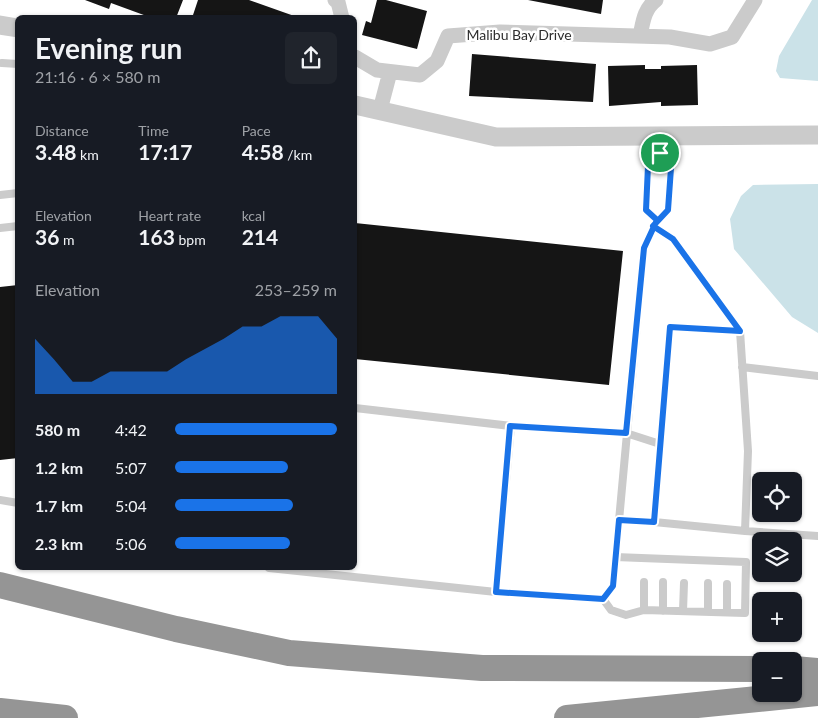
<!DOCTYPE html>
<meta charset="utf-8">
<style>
:root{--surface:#171b24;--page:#20242c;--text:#f1f3f6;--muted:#9ea1a6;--accent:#1a73e8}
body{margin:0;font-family:Lato,sans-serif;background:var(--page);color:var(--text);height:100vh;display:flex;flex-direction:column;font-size:19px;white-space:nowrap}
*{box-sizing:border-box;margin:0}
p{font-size:16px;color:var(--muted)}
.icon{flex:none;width:28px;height:28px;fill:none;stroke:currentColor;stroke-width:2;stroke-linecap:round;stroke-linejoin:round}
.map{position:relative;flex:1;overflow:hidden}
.panel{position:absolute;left:15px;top:15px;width:342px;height:555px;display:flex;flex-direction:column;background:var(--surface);border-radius:8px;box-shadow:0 1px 4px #0004}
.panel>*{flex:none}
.tools{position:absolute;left:752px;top:472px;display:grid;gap:10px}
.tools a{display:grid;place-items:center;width:50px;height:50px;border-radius:8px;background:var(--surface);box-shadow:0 1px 4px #0004;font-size:25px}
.pin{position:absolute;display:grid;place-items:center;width:42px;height:42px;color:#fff;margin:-21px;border:2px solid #fff;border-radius:50%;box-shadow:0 1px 5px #0007}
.round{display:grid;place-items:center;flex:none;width:52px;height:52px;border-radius:8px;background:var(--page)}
.summary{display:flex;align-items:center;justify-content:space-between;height:85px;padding:0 20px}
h1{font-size:28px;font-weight:700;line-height:38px}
.stats{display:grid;grid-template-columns:repeat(3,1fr);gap:8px;height:85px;padding:5px 20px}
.stats div{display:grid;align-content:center}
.stats b{font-size:21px;font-weight:700}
.stats small{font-size:14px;font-weight:400}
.stats p{font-size:14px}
.chart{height:140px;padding:10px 20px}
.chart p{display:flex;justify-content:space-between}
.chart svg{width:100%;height:90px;margin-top:5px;fill:var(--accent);opacity:.7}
ul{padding:0 20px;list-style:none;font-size:16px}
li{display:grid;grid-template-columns:80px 60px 1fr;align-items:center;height:38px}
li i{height:12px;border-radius:6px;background:var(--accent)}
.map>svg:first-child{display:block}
.water{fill:#cbe2e8}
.building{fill:#151515}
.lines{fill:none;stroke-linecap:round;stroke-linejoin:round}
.service{stroke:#cbcbcb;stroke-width:8}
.minor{stroke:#cbcbcb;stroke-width:15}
.tertiary{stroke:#cbcbcb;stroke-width:19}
.motorway{stroke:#959595;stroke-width:26}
.route-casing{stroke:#fff;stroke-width:10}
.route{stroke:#1a73e8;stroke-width:6}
.labels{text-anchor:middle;stroke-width:5;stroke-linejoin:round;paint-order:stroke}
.street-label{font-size:14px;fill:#2e2e2e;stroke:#fff}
</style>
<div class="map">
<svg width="818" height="718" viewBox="0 0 818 718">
<rect width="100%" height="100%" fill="#fff"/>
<path class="water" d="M 812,0 L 818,0 L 818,81 L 780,78 L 776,71 L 779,56 Z
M 818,184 L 818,333 L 792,317 L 734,249 L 730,219 L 741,196 L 753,185 Z"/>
<path class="building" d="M 85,0 L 183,0 L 176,18 L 152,18 L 111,3 L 109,9 Z
M 198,0 L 249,0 L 297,17 L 192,18 Z
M 377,0 L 386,0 L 427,11 L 417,49 L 362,35 L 366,21 L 371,23 Z
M 528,0 L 603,0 L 601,14 Z
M 472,54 L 596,64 L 593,102 L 469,96 Z
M 645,65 L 645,69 L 661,69 L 661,66 L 697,65 L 698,105 L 661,106 L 661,102 L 609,106 L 608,66 Z
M 355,223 L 623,251 L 609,385 L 355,359 Z
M 18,285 L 18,458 L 0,460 L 0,287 Z"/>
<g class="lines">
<path class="service" d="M 2,63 L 18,64
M 0,195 L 18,193
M 657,220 L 646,210 L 648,166 L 660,153
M 653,227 L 673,239 L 740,331 L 748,451 L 745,531 L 654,522 L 670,327 L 740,331
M 0,228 L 18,226
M 742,367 L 818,376
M 355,408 L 511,426 L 626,433 L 660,444
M 0,500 L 18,503
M 619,520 L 654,522
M 745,531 L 818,536
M 269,568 L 496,592 L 603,599 L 613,586 L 644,248 L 657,220 L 668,210 L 671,168 L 660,153 L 660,136
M 496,592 L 511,426
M 603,599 L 611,610 L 626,615 L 644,610 L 745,613 L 746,562 L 615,557
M 644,610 L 644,582
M 663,611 L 663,582
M 683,611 L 684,583
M 708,612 L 708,583
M 727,612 L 727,584"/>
<path class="minor" d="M 335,0 L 338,2 L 342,18
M 640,36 C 643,22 644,9 656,0
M 355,57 L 377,70 L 420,75 L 437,61 L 448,36 L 500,32 L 670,37 L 710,44 L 732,37 L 755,0
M 380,110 L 390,72"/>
<path class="tertiary" d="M 0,25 L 18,28
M 355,105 L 496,137 L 818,135"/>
<path class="motorway" d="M 0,585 L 176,629 L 289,653 L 482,668 L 761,669
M 794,669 L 818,671
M 0,711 L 65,718
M 567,718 L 818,693"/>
</g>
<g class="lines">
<defs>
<path id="route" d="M 660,153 L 648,166 L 646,210 L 657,220 L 644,248 L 626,433 L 510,426 L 496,592 L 603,599 L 613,586 L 619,520 L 654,522 L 670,327 L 740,331 L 673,239 L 653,226 L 668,210 L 671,168 L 660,153"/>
</defs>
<use href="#route" class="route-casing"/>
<use href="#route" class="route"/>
</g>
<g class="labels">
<g class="street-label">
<text x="519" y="40">Malibu Bay Drive</text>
</g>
</g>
</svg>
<div class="tools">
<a><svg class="icon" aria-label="locate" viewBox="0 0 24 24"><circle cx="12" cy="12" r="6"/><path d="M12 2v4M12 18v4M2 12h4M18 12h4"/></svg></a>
<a><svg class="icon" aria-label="layers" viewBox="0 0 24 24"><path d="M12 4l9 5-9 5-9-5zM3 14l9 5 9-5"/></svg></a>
<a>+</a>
<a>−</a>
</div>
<div class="pin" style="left:660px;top:153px;background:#1e9e55"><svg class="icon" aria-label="arrive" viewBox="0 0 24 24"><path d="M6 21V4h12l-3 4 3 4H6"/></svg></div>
<section class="panel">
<div class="summary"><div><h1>Evening run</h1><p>21:16 · 6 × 580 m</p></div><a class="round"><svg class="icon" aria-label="share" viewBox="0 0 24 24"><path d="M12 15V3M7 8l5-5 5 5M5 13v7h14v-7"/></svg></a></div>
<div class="stats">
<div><p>Distance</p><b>3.48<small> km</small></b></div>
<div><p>Time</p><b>17:17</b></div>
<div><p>Pace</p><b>4:58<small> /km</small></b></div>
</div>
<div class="stats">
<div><p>Elevation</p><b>36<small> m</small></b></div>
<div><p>Heart rate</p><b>163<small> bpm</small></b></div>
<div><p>kcal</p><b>214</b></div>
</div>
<div class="chart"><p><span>Elevation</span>253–259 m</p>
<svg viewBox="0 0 160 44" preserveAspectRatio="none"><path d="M0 44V17L10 27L20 38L30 38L40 33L50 33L60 33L70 33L80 27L90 22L100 17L110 11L120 11L130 6L140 6L150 6L160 17V44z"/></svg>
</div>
<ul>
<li><b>580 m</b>4:42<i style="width:100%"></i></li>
<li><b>1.2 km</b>5:07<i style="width:70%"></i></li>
<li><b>1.7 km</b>5:04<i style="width:73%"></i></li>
<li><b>2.3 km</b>5:06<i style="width:71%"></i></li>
</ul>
</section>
</div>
